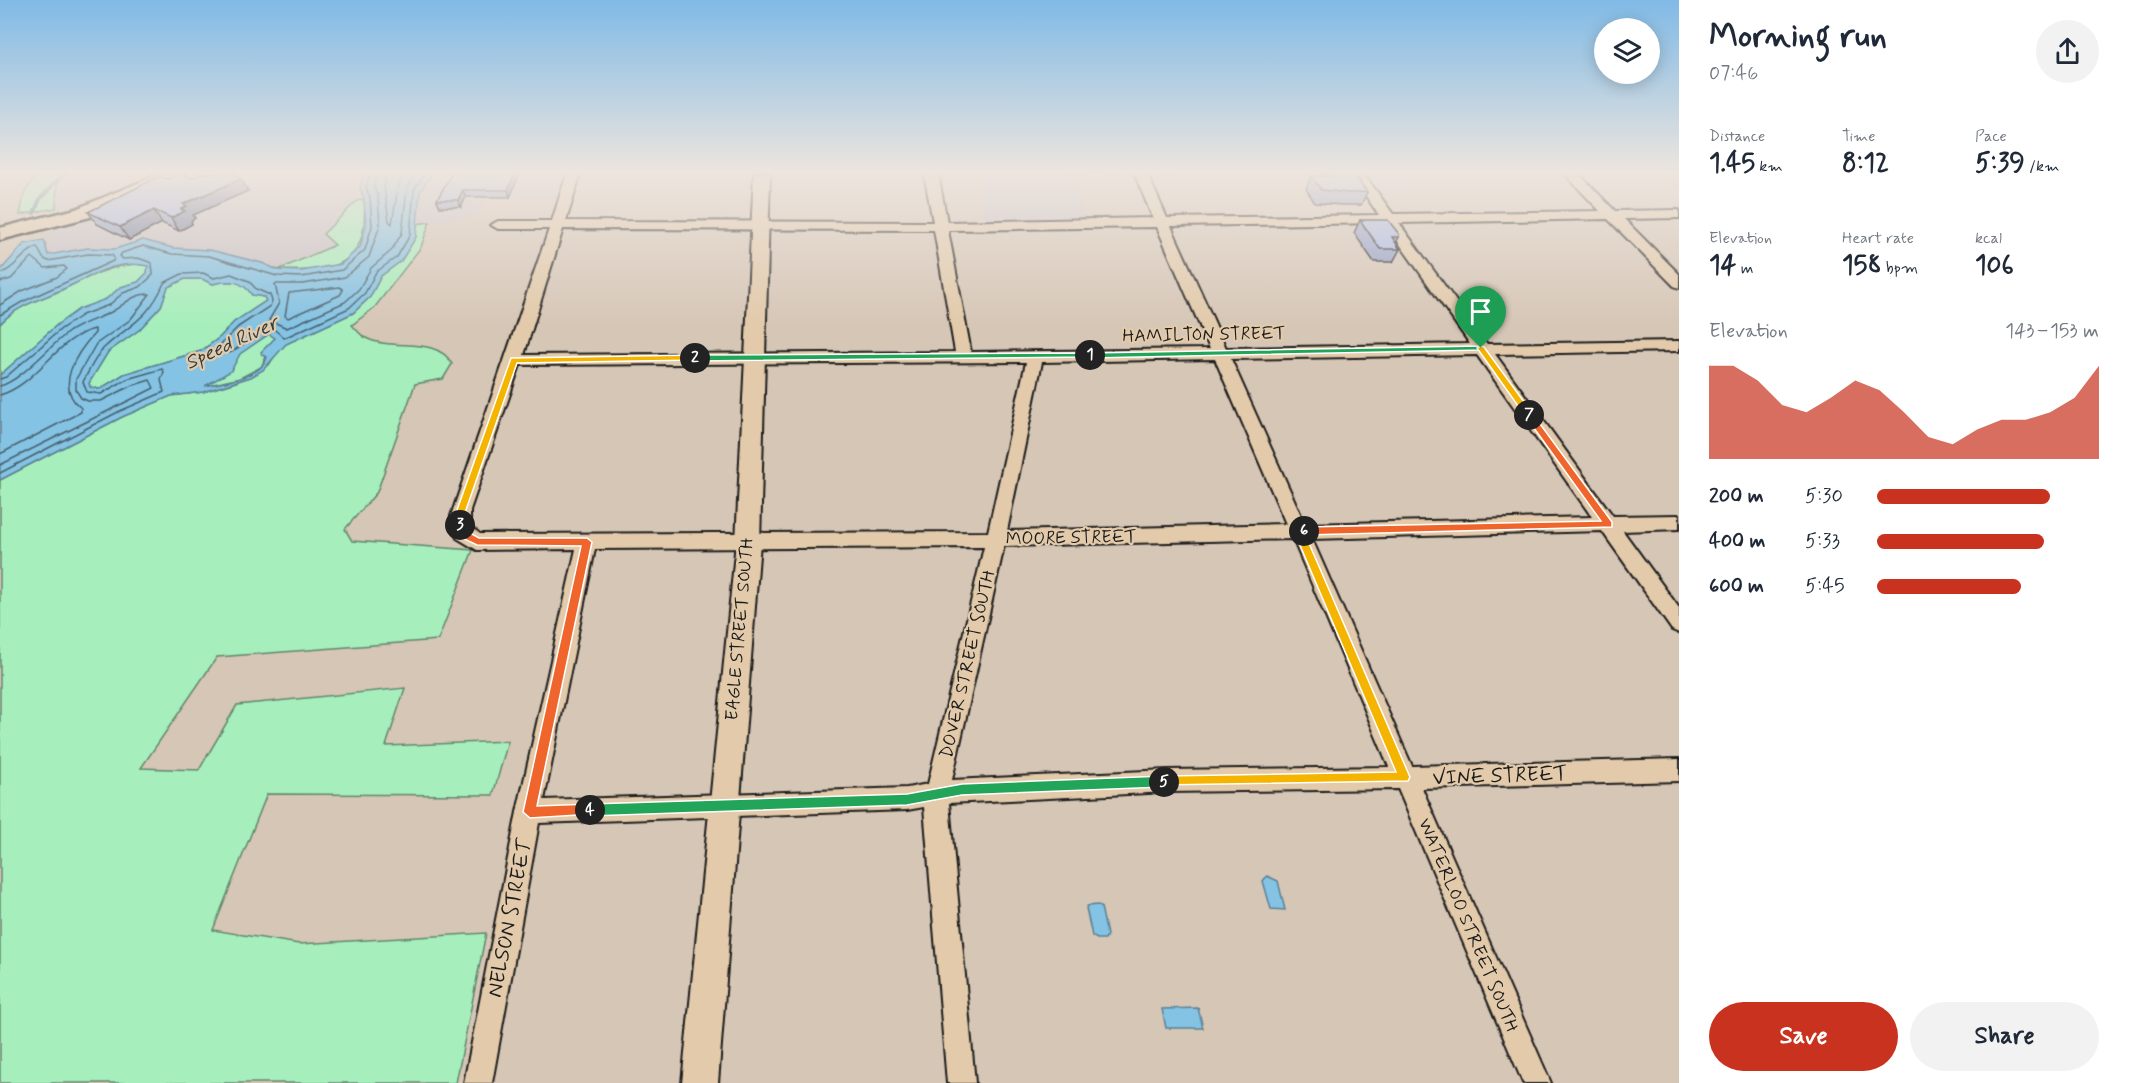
<!DOCTYPE html>
<meta charset="utf-8">
<style>
:root{--surface:#fff;--page:#f2f2f3;--text:#1f2937;--muted:#747a83;--accent:#c8321e}
body{margin:0;font-family:Mynerve,sans-serif;background:var(--page);color:var(--text);height:100vh;display:flex;flex-direction:column;font-size:22px;white-space:nowrap}
*{box-sizing:border-box;margin:0}
p{font-size:20px;color:var(--muted)}
.icon{flex:none;width:33px;height:33px;fill:none;stroke:currentColor;stroke-width:2;stroke-linecap:round;stroke-linejoin:round}
.map{position:relative;flex:1;overflow:hidden}
.details{display:flex;flex-direction:column;background:var(--surface);width:450px}
.details>*{flex:none}
.fabs{position:absolute;left:1594px;top:18px;display:grid;gap:12px}
.fabs a{display:grid;place-items:center;width:66px;height:66px;border-radius:50%;background:var(--surface);box-shadow:0 3px 15px #0003;font-size:30px}
.pin{position:absolute;display:grid;place-items:center;width:51px;height:51px;color:#fff;margin:-62px -26px;border-radius:50% 50% 50% 0;rotate:-45deg;box-shadow:0 0 6px #0007}
.pin .icon{rotate:45deg}
.km{position:absolute;width:30px;height:30px;margin:-15px;border-radius:50%;background:#222;color:#fff;font-size:16px;line-height:30px;text-align:center}
.round{display:grid;place-items:center;flex:none;width:63px;height:63px;border-radius:32px;background:var(--page)}
.summary{display:flex;align-items:center;justify-content:space-between;height:102px;padding:0 30px}
h1{font-size:33px;font-weight:800;line-height:45px}
.stats{display:grid;grid-template-columns:repeat(3,1fr);gap:9px;height:102px;padding:6px 30px}
.stats div{display:grid;align-content:center}
.stats b{font-size:26px;font-weight:800}
.stats small{font-size:16px;font-weight:400}
.stats p{font-size:16px}
.chart{height:168px;padding:12px 30px}
.chart p{display:flex;justify-content:space-between}
.chart svg{width:100%;height:108px;margin-top:6px;fill:var(--accent);opacity:.7}
.cta{display:flex;gap:12px;margin-top:auto;padding:12px 30px}
.cta a{flex:1;height:69px;border-radius:36px;background:var(--accent);color:#fff;font-size:24px;font-weight:800;line-height:69px;text-align:center}
.cta a+a{background:var(--page);color:var(--text)}
ul{padding:0 30px;list-style:none;font-size:20px}
li{display:grid;grid-template-columns:96px 72px 1fr;align-items:center;height:45px}
li i{height:15px;border-radius:8px;background:var(--accent)}
main{display:flex;flex:1;min-height:0}
.map>svg:first-child{display:block}
.built{fill:#c8c2c5}
.green{fill:#a6efbc;stroke:#61866c;stroke-width:1.5}
.water{fill:#84c3e4;stroke:#5a8094;stroke-width:1.5;fill-rule:evenodd}
.lines{fill:none;stroke-linecap:round;stroke-linejoin:round}
.shore{stroke:#465f6c;stroke-width:1.5}
.stream{stroke:#5a8094;stroke-width:4}
.minor-casing{stroke:#1c1c1c;stroke-width:4}
.tertiary-casing{stroke:#1c1c1c;stroke-width:4}
.secondary-casing{stroke:#1c1c1c;stroke-width:5}
.minor{fill:#e2caaa;fill-rule:evenodd}
.tertiary{fill:#e2caaa;fill-rule:evenodd}
.secondary{fill:#e2caaa;fill-rule:evenodd}
.wall{fill:#8f9ec7;stroke:#1c1c1c;stroke-width:1.5}
.shaded-wall{fill:#7481a2;stroke:#1c1c1c;stroke-width:1.5}
.building{fill:#a6b8e7;stroke:#1c1c1c;stroke-width:1.5}
.split-1{fill:#22a559;stroke:#fff;stroke-width:1.5}
.split-2{fill:#22a559;stroke:#fff;stroke-width:1.5}
.split-3{fill:#f5b400;stroke:#fff;stroke-width:1.5}
.split-4{fill:#f0652b;stroke:#fff;stroke-width:1.5}
.split-5{fill:#22a559;stroke:#fff;stroke-width:1.5}
.split-6{fill:#f5b400;stroke:#fff;stroke-width:1.5}
.split-7{fill:#f0652b;stroke:#fff;stroke-width:1.5}
.split-8{fill:#f5b400;stroke:#fff;stroke-width:1.5}
.labels{text-anchor:middle;stroke-width:4.5;stroke-linejoin:round;paint-order:stroke}
.street-label{font-size:18px;fill:#1c1c1c;stroke:#e2caaa}
.water-label{font-size:20px;font-style:italic;fill:#313d44;stroke:#e2caaa}
.near-street-label{font-size:21px;fill:#1c1c1c;stroke:#e2caaa}
</style>
<main>
<div class="map">
<svg width="1679" height="1083" viewBox="0 0 1679 1083">
<rect width="100%" height="100%" fill="#d6c6b6"/>
<filter id="ink" filterUnits="userSpaceOnUse"><feTurbulence type="fractalNoise" baseFrequency=".0167" numOctaves="2"/><feDisplacementMap in="SourceGraphic" scale="12" xChannelSelector="R" yChannelSelector="G"/><feConvolveMatrix kernelMatrix="1 2 1 2 8 2 1 2 1" color-interpolation-filters="sRGB"/></filter>
<g filter="url(#ink)">
<path class="built" d="M 68,173 L 153,173 L 91,199 L 56,209 L 57,184 Z
M 197,173 L 361,173 L 355,184 L 357,201 L 324,234 L 336,245 L 278,270 L 262,263 L 210,250 L 173,248 L 143,240 L 115,249 L 88,248 L 48,255 L 44,240 L 46,233 L 113,212 Z
M 432,173 L 567,173 L 558,198 L 488,197 L 476,217 L 417,224 L 420,192 Z
M 976,173 L 1069,173 L 1086,218 L 985,220 Z
M 1347,173 L 1398,173 L 1411,190 L 1360,191 Z
M 1561,173 L 1679,173 L 1679,179 L 1651,179 L 1647,176 L 1565,178 Z"/>
<path class="green" d="M 37,173 L 68,173 L 57,184 L 56,208 L 20,215 L 24,194 Z
M 364,199 C 369,266 337,272 278,270 L 335,245 L 323,234 L 357,201 Z
M 430,222 L 421,247 L 375,307 L 352,325 C 356,329 361,336 366,338 C 393,352 437,335 452,364 L 443,379 L 415,384 L 377,492 L 345,529 L 352,541 L 473,550 L 438,640 L 217,657 L 141,768 L 199,770 L 237,705 L 405,688 L 386,746 L 508,741 L 493,795 L 267,794 L 213,930 L 299,944 L 486,933 L 456,1083 L 0,1083 L 0,480 L 122,417 L 171,396 L 203,392 L 236,382 L 269,365 L 277,352 L 286,344 L 353,313 L 370,297 L 381,276 L 401,261 L 416,237 L 417,224 Z
M 136,264 L 148,266 L 147,273 L 138,282 L 121,287 L 106,299 L 58,324 L 0,375 L 0,324 C 17,305 40,300 62,290 C 87,278 108,266 136,264 Z
M 185,279 L 202,279 L 213,284 C 230,280 242,280 252,295 L 264,297 L 266,301 L 234,322 L 220,337 L 201,351 L 124,374 L 100,389 L 89,387 L 89,383 L 108,352 L 139,330 L 161,306 L 168,287 Z
M 269,334 L 275,338 L 261,367 L 240,378 L 205,386 L 234,362 L 240,353 Z"/>
<path class="water" d="M 364,173 L 432,173 L 420,192 L 416,237 L 401,261 L 381,276 L 370,297 L 353,313 L 286,344 L 263,370 L 251,377 L 203,392 L 171,396 L 122,417 L 0,480 L 0,375 L 58,324 L 79,309 L 106,299 L 121,287 L 138,282 L 147,273 L 148,266 C 115,258 89,278 61,290 C 39,300 16,306 0,324 L 0,271 L 24,244 L 44,240 L 48,255 L 88,248 L 115,249 L 143,240 L 173,248 L 210,250 L 262,263 L 278,270 L 301,271 L 341,264 L 360,247 L 366,225 L 364,199 L 360,187 ZM 185,279 L 202,279 L 213,284 C 230,280 242,280 252,295 L 264,297 L 266,301 L 234,322 L 220,337 L 201,351 L 124,374 L 100,389 L 90,387 L 89,383 L 108,352 L 139,330 L 161,306 L 168,287 ZM 269,334 L 275,338 L 261,352 L 262,355 L 267,357 C 263,377 222,383 205,386 L 231,371 L 240,354 Z
M 1267,876 L 1278,881 L 1285,910 L 1271,909 L 1263,881 Z
M 1098,905 L 1101,907 L 1107,935 L 1105,939 L 1097,939 L 1092,936 L 1086,908 L 1087,906 Z
M 1198,1008 L 1203,1028 L 1166,1028 L 1162,1009 Z"/>
<g class="lines">
<path class="shore" d="M 377,173 L 374,187 L 378,197 L 380,225 L 369,257 L 345,277 L 303,284 L 275,284 L 279,303 L 269,320 L 287,328 L 345,302 L 359,289 L 371,268 L 391,251 L 402,233 L 407,189 L 416,173
M 386,173 L 384,187 L 389,221 L 392,224 L 398,187 L 405,173
M 0,274 C 15,269 22,253 37,247 L 43,258 L 48,261 L 88,254 L 112,255 L 114,258 L 113,261 L 22,302 L 0,315
M 0,282 L 11,279 L 32,257 L 45,268 L 64,266 L 67,269 L 57,277 L 22,291 L 0,305
M 340,287 L 343,290 L 340,295 L 288,318 L 285,316 L 289,293 Z
M 0,379 L 6,377 L 61,329 L 82,315 L 109,305 L 123,293 L 140,287 L 153,275 L 152,263 L 138,258 L 123,259 L 120,256 L 122,253 L 143,246 L 172,254 L 209,256 L 277,276 L 302,277 L 342,270 L 365,250 L 372,226 L 370,198 L 366,187 L 370,173
M 0,386 C 22,380 49,346 70,331 C 84,322 99,319 113,311 C 125,304 134,293 150,294 L 130,320 L 96,344 L 76,379 L 76,390 L 81,398 L 88,401 L 101,401 L 131,386 L 150,380 L 154,388 L 0,465
M 0,395 C 38,384 57,337 95,329 L 95,333 C 76,353 54,387 81,408 L 81,412 L 0,454
M 0,473 L 120,411 L 164,392 L 161,380 L 164,372 L 162,369 L 127,379 L 101,394 L 87,392 L 83,382 C 89,371 96,355 105,347 C 132,323 149,318 164,283 L 182,274 L 203,273 L 214,278 L 231,274 L 249,281 L 256,289 L 270,295 L 272,301 L 270,306 L 238,327 L 221,344 L 221,348 L 230,353 L 266,329 L 275,330 L 284,338 L 349,308 L 365,293 L 376,272 L 397,257 L 410,235 L 414,190 L 425,173"/>
<path class="stream" d="M 34,213 L 40,199 L 64,173"/>
<defs>
<path id="minor" d="M 567,173 L 581,173 L 566,221 L 933,222 L 924,173 L 938,173 L 947,222 L 1153,218 L 1134,173 L 1147,173 L 1167,218 L 1379,215 L 1350,173 L 1363,173 L 1393,214 L 1600,211 L 1564,173 L 1578,173 L 1615,211 L 1679,210 L 1679,218 L 1624,219 L 1679,274 L 1679,288 L 1674,286 L 1608,219 L 1399,223 L 1487,344 L 1679,341 L 1679,351 L 1495,354 L 1613,516 L 1679,515 L 1679,529 L 1623,531 L 1679,608 L 1679,633 L 1672,630 L 1602,531 L 1312,539 L 1412,766 L 1679,759 L 1679,781 L 1422,788 L 1551,1083 L 1523,1083 L 1398,789 L 1168,792 L 949,803 L 975,1083 L 947,1083 L 924,807 L 907,810 L 539,823 L 492,1083 L 464,1083 L 517,812 L 576,549 L 477,550 L 457,538 L 451,526 L 451,516 L 549,229 L 498,229 L 491,225 L 498,221 L 552,221 ZM 1385,223 L 1470,344 L 1226,348 L 1171,226 ZM 1157,227 L 1210,349 L 971,352 L 948,230 ZM 563,229 L 934,230 L 955,352 L 524,355 ZM 1477,355 L 1592,517 L 1305,524 L 1231,359 ZM 1215,359 L 1286,524 L 1007,531 L 1042,362 ZM 1026,362 L 988,532 L 480,534 L 470,526 L 470,510 L 520,365 ZM 1293,539 L 1389,767 L 1168,770 L 952,780 L 1004,546 ZM 984,547 L 928,784 L 907,788 L 544,800 L 595,549 Z"/>
<path id="tertiary" d="M 754,173 L 770,173 L 760,542 L 718,1083 L 682,1083 L 736,542 Z"/>
<path id="secondary" d="M 162,173 L 187,173 L 184,177 L 90,217 L 0,240 L 0,228 L 76,209 Z"/>
</defs>
<use href="#minor" class="minor-casing"/>
<use href="#tertiary" class="tertiary-casing"/>
<use href="#secondary" class="secondary-casing"/>
<use href="#minor" class="minor"/>
<use href="#tertiary" class="tertiary"/>
<use href="#secondary" class="secondary"/>
</g>
<path class="wall" d="M 452,173 L 519,175 L 510,197 L 466,197 L 461,207 L 440,207 L 437,200 Z
M 1072,173 L 1119,173 L 1072,174 Z
M 1154,173 L 1179,173 L 1178,175 L 1155,175 Z
M 1319,173 L 1359,173 L 1361,176 L 1359,181 L 1367,192 L 1361,205 L 1342,205 L 1315,203 L 1306,189 L 1311,176 L 1318,176 Z
M 191,178 L 248,191 L 193,215 L 195,218 L 191,221 L 192,224 L 179,231 L 162,223 L 129,240 L 97,224 L 88,212 Z
M 1360,220 L 1399,237 L 1396,243 L 1400,249 L 1393,262 L 1374,262 L 1354,233 Z"/>
<path class="shaded-wall" d="M 515,173 L 519,173 L 519,175 L 510,197 L 508,190 Z
M 241,179 L 248,191 L 193,215 L 195,218 L 191,221 L 192,224 L 179,231 L 171,218 L 183,204 Z
M 463,190 L 466,197 L 461,207 L 458,200 Z
M 154,210 L 162,223 L 129,240 L 120,227 Z"/>
<path class="building" d="M 180,173 L 191,178 L 202,173 L 233,173 L 241,179 L 183,204 L 187,206 L 181,209 L 185,211 L 171,218 L 154,210 L 120,227 L 88,212 L 160,176 L 168,179 Z
M 452,173 L 515,173 L 508,190 L 463,190 L 458,200 L 437,200 Z
M 1329,173 L 1359,173 L 1361,176 L 1355,176 L 1367,192 L 1348,193 L 1321,190 L 1311,176 L 1331,176 Z
M 1360,220 L 1388,220 L 1399,234 L 1399,237 L 1392,237 L 1400,249 L 1380,249 Z"/>
</g>
<linearGradient id="sky" x2="0" y2="1"><stop stop-color="#80bae6"/><stop offset="0.53" stop-color="#ede5de"/><stop offset="1" stop-color="#ede5de" stop-opacity="0"/></linearGradient>
<rect width="1679" height="325" fill="url(#sky)"/>
<path class="split-1" d="M 1481,346 L 1484,347 L 1484,350 L 1090,358 L 1086,355 L 1090,353 Z"/>
<path class="split-2" d="M 1090,353 L 1095,355 L 1093,357 L 695,361 L 691,358 L 695,355 Z"/>
<path class="split-3" d="M 695,355 L 698,356 L 698,360 L 517,363 L 466,510 L 464,528 L 457,528 L 457,510 L 511,358 Z"/>
<path class="split-4" d="M 460,521 L 464,522 L 468,532 L 479,538 L 587,538 L 592,542 L 537,806 L 590,804 L 596,810 L 594,814 L 530,818 L 523,812 L 581,546 L 477,545 L 460,537 L 455,525 Z"/>
<path class="split-5" d="M 1164,776 L 1169,782 L 1164,787 L 962,795 L 907,805 L 590,816 L 584,810 L 590,804 L 907,794 L 962,784 Z"/>
<path class="split-6" d="M 1299,527 L 1308,528 L 1309,531 L 1305,534 L 1410,777 L 1408,781 L 1159,785 L 1159,778 L 1164,776 L 1396,772 L 1294,531 Z"/>
<path class="split-7" d="M 1526,413 L 1532,413 L 1612,522 L 1612,527 L 1304,535 L 1299,531 L 1304,527 L 1601,521 L 1526,417 Z"/>
<path class="split-8" d="M 1481,346 L 1484,347 L 1532,413 L 1532,417 L 1526,417 L 1477,348 Z"/>
<g class="labels">
<g class="street-label">
<text transform="translate(1204 334) rotate(-1)" y="6">HAMILTON STREET</text>
<text transform="translate(1071 537) rotate(-1)" y="6">MOORE STREET</text>
<text transform="translate(739 629) rotate(-85)" y="6">EAGLE STREET SOUTH</text>
<text transform="translate(967 664) rotate(-77)" y="6">DOVER STREET SOUTH</text>
<text transform="translate(1469 925) rotate(67)" y="6">WATERLOO STREET SOUTH</text>
</g>
<g class="water-label">
<text transform="translate(231 342) rotate(-25)" y="7">Speed River</text>
</g>
<g class="near-street-label">
<text transform="translate(1500 775) rotate(-2)" y="7">VINE STREET</text>
<text transform="translate(509 918) rotate(-79)" y="7">NELSON STREET</text>
</g>
</g>
</svg>
<div class="fabs">
<a><svg class="icon" aria-label="layers" viewBox="0 0 24 24"><path d="M12 4l9 5-9 5-9-5zM3 14l9 5 9-5"/></svg></a>
</div>
<div class="pin" style="left:1481px;top:348px;background:#1e9e55"><svg class="icon" aria-label="arrive" viewBox="0 0 24 24"><path d="M6 21V4h12l-3 4 3 4H6"/></svg></div>
<b class="km" style="left:1090px;top:355px">1</b>
<b class="km" style="left:695px;top:358px">2</b>
<b class="km" style="left:460px;top:525px">3</b>
<b class="km" style="left:590px;top:810px">4</b>
<b class="km" style="left:1164px;top:782px">5</b>
<b class="km" style="left:1304px;top:531px">6</b>
<b class="km" style="left:1529px;top:415px">7</b>
</div>
<section class="details">
<div class="summary"><div><h1>Morning run</h1><p>07:46</p></div><a class="round"><svg class="icon" aria-label="share" viewBox="0 0 24 24"><path d="M12 15V3M7 8l5-5 5 5M5 13v7h14v-7"/></svg></a></div>
<div class="stats">
<div><p>Distance</p><b>1.45<small> km</small></b></div>
<div><p>Time</p><b>8:12</b></div>
<div><p>Pace</p><b>5:39<small> /km</small></b></div>
</div>
<div class="stats">
<div><p>Elevation</p><b>14<small> m</small></b></div>
<div><p>Heart rate</p><b>158<small> bpm</small></b></div>
<div><p>kcal</p><b>106</b></div>
</div>
<div class="chart"><p><span>Elevation</span>143–153 m</p>
<svg viewBox="0 0 160 44" preserveAspectRatio="none"><path d="M0 44V6L10 6L20 12L30 22L40 25L50 19L60 12L70 16L80 25L90 35L100 38L110 32L120 28L130 28L140 25L150 19L160 6V44z"/></svg>
</div>
<ul>
<li><b>200 m</b>5:30<i style="width:78%"></i></li>
<li><b>400 m</b>5:33<i style="width:75%"></i></li>
<li><b>600 m</b>5:45<i style="width:65%"></i></li>
</ul>
<div class="cta"><a>Save</a><a>Share</a></div>
</section>
</main>
